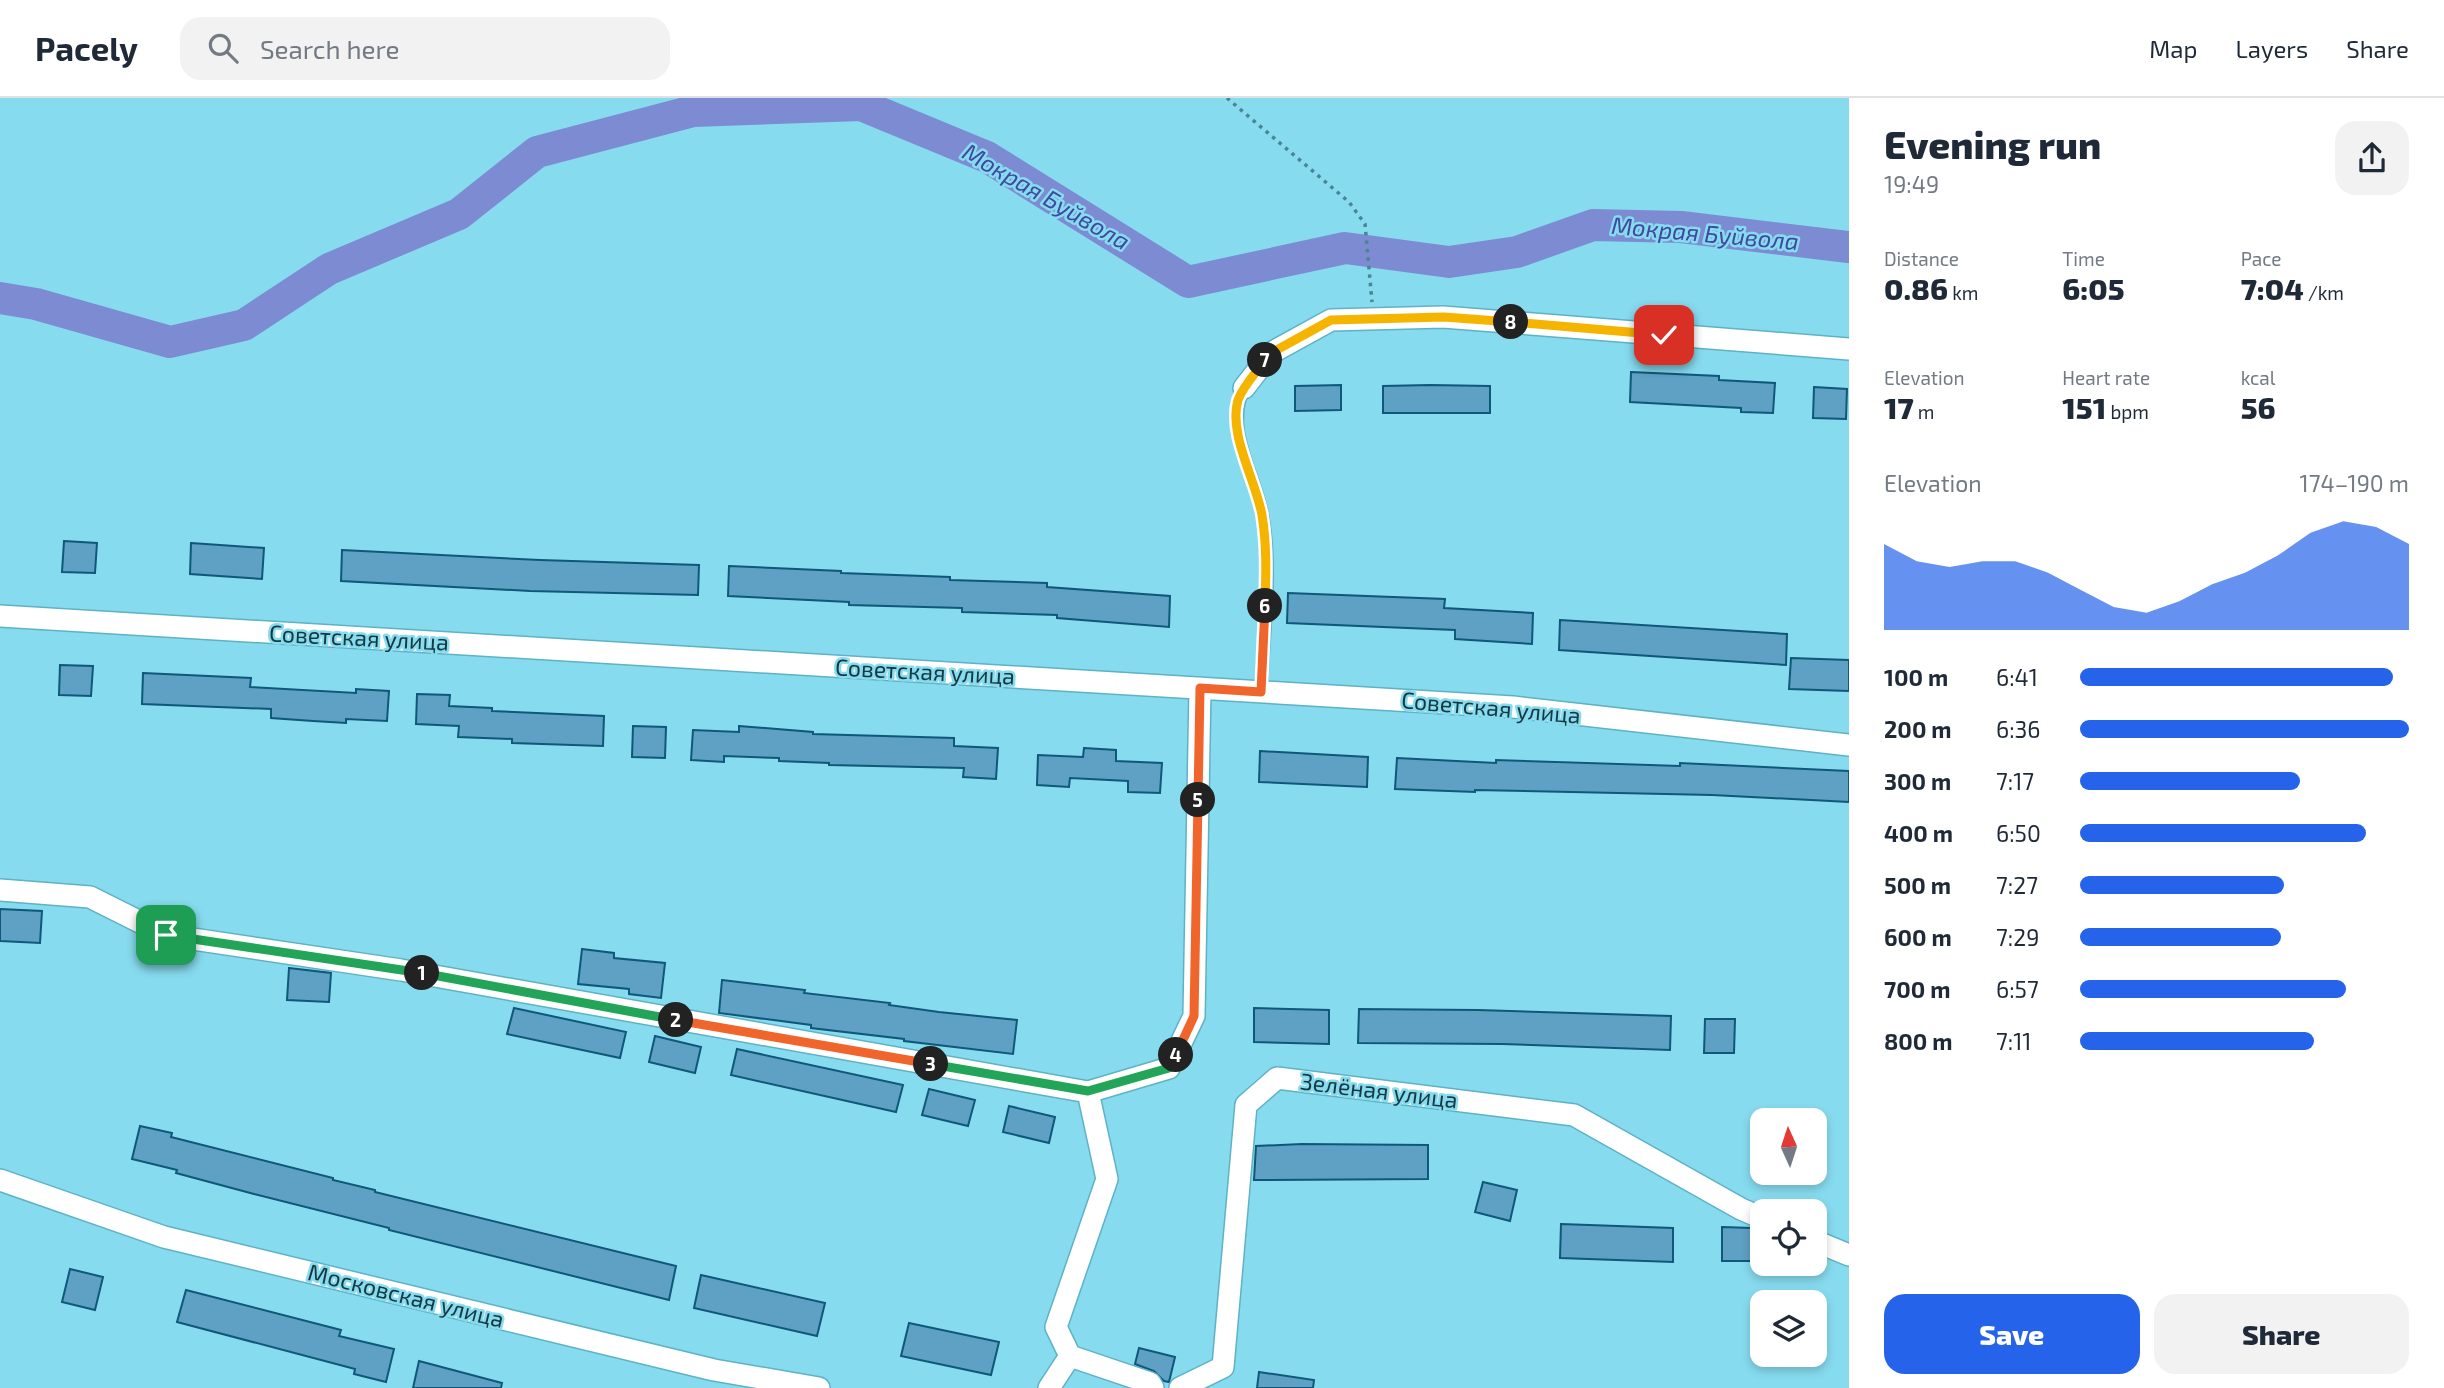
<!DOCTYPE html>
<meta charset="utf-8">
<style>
:root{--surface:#fff;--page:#f2f2f3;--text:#1f2937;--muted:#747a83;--line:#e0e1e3;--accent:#2563eb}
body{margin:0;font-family:"Exo 2",sans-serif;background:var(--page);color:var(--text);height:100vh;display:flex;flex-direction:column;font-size:26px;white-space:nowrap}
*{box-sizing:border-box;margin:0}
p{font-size:23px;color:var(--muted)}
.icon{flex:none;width:38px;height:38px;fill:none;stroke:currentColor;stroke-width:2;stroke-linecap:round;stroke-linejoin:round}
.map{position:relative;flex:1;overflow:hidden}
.side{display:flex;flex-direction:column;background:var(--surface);width:595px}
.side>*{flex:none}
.needle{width:46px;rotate:357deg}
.tools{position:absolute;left:1750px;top:1010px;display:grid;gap:14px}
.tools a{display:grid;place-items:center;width:77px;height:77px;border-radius:14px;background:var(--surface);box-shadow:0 4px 10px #0003;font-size:35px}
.pin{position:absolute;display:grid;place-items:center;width:60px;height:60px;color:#fff;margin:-30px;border-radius:14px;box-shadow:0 4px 10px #0006}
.km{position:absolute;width:35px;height:35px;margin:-18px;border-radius:50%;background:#222;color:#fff;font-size:19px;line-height:35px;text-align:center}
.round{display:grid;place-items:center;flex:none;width:74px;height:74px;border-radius:21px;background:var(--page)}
.head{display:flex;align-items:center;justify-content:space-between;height:119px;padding:0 35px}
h1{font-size:38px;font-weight:800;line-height:52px}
.metrics{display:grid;grid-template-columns:repeat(3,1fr);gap:10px;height:119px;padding:7px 35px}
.metrics div{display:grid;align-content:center}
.metrics b{font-size:30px;font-weight:800}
.metrics small{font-size:19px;font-weight:400}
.metrics p{font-size:19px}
.chart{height:196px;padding:14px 35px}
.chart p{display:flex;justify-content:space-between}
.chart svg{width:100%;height:126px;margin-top:7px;fill:var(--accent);opacity:.7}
.button{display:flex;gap:14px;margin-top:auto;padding:14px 35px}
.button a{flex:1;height:80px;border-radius:21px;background:var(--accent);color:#fff;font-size:28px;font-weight:800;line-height:80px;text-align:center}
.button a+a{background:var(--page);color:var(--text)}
ul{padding:0 35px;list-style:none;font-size:23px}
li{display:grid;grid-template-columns:112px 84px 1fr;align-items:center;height:52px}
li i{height:18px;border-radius:9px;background:var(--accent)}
header{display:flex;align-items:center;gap:42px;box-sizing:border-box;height:98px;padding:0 35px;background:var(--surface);border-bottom:2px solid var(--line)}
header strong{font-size:33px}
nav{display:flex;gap:38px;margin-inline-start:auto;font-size:24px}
.search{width:490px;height:63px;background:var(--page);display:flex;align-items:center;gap:18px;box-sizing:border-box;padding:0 24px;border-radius:21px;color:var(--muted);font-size:26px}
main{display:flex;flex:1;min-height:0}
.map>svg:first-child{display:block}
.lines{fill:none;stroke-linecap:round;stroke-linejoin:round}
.river{stroke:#7d8bd3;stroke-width:32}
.building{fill:#5fa0c5;stroke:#0e5879;stroke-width:2}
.service-casing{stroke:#5eb2c6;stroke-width:14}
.minor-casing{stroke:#5eb2c6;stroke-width:24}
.path{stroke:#4b8593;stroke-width:3.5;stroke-dasharray:3.5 5;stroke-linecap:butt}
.service{stroke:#fff;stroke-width:10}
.minor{stroke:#fff;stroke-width:21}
.split-1-casing{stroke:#fff;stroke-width:14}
.split-2-casing{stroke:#fff;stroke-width:14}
.split-3-casing{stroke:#fff;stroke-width:14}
.split-4-casing{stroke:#fff;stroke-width:14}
.split-5-casing{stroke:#fff;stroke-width:14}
.split-6-casing{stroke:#fff;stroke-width:14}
.split-7-casing{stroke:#fff;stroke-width:14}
.split-8-casing{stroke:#fff;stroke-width:14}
.split-9-casing{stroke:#fff;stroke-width:14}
.split-1{stroke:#22a559;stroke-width:9}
.split-2{stroke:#22a559;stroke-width:9}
.split-3{stroke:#f0652b;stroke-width:9}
.split-4{stroke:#22a559;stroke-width:9}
.split-5{stroke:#f0652b;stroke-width:9}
.split-6{stroke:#f0652b;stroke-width:9}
.split-7{stroke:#f5b400;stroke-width:9}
.split-8{stroke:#f5b400;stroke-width:9}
.split-9{stroke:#f5b400;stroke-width:9}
.labels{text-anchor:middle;stroke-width:5;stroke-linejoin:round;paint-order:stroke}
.street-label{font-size:23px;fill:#153941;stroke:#87dbef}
.water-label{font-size:24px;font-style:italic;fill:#4049a1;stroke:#87dbef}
</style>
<header>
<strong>Pacely</strong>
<div class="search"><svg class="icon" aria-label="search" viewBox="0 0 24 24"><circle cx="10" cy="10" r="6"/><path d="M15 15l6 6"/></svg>Search here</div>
<nav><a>Map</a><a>Layers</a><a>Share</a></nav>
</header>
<main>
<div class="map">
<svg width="1849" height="1290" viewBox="0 0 1849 1290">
<rect width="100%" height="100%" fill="#87dbef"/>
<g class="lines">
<path class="river" d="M 0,200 L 36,206 L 170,244 L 244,227 L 329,171 L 459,116 L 537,54 L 693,13 L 861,7 L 987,59 L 1188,184 L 1345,150 L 1449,164 L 1517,154 L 1593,127 L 1681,129 L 1849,149"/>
</g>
<path class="building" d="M 1631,274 L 1719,278 L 1719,282 L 1775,285 L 1773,315 L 1741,314 L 1741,310 L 1630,304 Z
M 1341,287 L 1341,312 L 1295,313 L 1295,288 Z
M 1430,287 L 1490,288 L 1490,315 L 1383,315 L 1383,288 Z
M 1814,289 L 1847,291 L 1846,321 L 1813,320 Z
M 64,443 L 97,445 L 95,475 L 62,474 Z
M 191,445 L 264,450 L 262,481 L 190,476 Z
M 342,452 L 540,462 L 699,467 L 698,497 L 530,493 L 341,483 Z
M 729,468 L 841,473 L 841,475 L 950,479 L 950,482 L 1047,485 L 1047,489 L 1170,498 L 1169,529 L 1057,520 L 1057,517 L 962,514 L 962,510 L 849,507 L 849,504 L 728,498 Z
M 1288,495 L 1445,501 L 1444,510 L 1533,515 L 1532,546 L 1455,541 L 1455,532 L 1287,525 Z
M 1560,522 L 1787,536 L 1786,567 L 1559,552 Z
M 1791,560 L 1849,562 L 1849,593 L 1789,591 Z
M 60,567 L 93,568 L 91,598 L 59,597 Z
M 143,575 L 251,580 L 250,589 L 356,595 L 356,591 L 389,593 L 387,623 L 346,621 L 346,625 L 313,623 L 271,620 L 271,611 L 142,606 Z
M 417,596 L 450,597 L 449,608 L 492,610 L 492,613 L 604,618 L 603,648 L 512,645 L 512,641 L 458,639 L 459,628 L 416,626 Z
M 633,628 L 666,629 L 665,660 L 632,659 Z
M 739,628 L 813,634 L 813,636 L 954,640 L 954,648 L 998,650 L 996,681 L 963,679 L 964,670 L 829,667 L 829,665 L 779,663 L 779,660 L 724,658 L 724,664 L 691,662 L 693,632 L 739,634 Z
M 1084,650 L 1116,652 L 1116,663 L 1162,665 L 1160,695 L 1128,694 L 1128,683 L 1070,680 L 1069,689 L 1037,687 L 1038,657 L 1083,659 Z
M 1260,653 L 1368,659 L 1367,689 L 1259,684 Z
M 1397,660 L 1496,665 L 1496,662 L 1680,668 L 1680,665 L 1849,673 L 1849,704 L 1712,697 L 1475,692 L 1475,694 L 1395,691 Z
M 0,811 L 42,813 L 40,845 L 0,843 Z
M 582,851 L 614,855 L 614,860 L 665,865 L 661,900 L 629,896 L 629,891 L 578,886 Z
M 289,870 L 331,875 L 329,904 L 287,902 Z
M 722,882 L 805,892 L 804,895 L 890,905 L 889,907 L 939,914 L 1017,922 L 1013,956 L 904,943 L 904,941 L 811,930 L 811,927 L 719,915 Z
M 514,910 L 626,934 L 620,960 L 507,936 Z
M 1254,910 L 1329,912 L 1329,946 L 1254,944 Z
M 1359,911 L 1478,912 L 1671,918 L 1670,952 L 1502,946 L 1358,945 Z
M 1705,921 L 1735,921 L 1734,955 L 1704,955 Z
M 655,938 L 701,949 L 695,975 L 649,964 Z
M 737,951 L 903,987 L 896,1014 L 731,977 Z
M 929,991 L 975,1002 L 968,1028 L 922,1017 Z
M 1009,1008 L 1055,1019 L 1049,1045 L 1003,1034 Z
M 140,1028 L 172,1035 L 171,1039 L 333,1080 L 333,1082 L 375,1092 L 375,1094 L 676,1168 L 669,1202 L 389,1132 L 389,1130 L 254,1096 L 176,1075 L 177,1072 L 132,1061 Z
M 1302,1046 L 1428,1047 L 1428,1081 L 1254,1082 L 1256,1048 Z
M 1483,1084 L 1517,1092 L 1510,1123 L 1475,1114 Z
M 1561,1126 L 1673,1130 L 1673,1164 L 1560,1160 Z
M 1722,1129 L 1752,1130 L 1751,1163 L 1722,1163 Z
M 70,1171 L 103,1179 L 95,1212 L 62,1204 Z
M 701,1177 L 825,1205 L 817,1238 L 694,1210 Z
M 186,1192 L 341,1232 L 339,1238 L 394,1251 L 386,1284 L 354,1276 L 355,1271 L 177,1224 Z
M 909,1225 L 999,1244 L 991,1277 L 901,1258 Z
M 1139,1250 L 1175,1259 L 1169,1284 L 1164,1283 L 1154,1273 L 1135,1266 Z
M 419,1263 L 502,1285 L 501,1290 L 413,1290 Z
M 1259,1274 L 1314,1282 L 1313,1290 L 1257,1290 Z"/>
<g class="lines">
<defs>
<path id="service" d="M 1244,290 C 1224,332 1254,374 1262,415 C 1273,470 1263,538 1261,594"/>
<path id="minor" d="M 1244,290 L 1271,255 L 1331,222 L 1443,219 L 1849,251
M 0,518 L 1513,609 L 1849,647
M 0,792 L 90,799 L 166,837 L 401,872 L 1088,994 L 1169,970 L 1194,918 L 1200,590
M 1088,994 L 1107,1081 L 1056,1229 L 1070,1258 L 1150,1285 L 1153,1290
M 0,1082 L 164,1139 L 714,1272 L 819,1290
M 1815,1143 L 1849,1157
M 1049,1290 L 1070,1258
M 1180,1290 L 1223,1269 L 1246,1007 L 1277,980 L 1574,1017 L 1741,1111 L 1762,1120"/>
</defs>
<use href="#service" class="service-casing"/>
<use href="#minor" class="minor-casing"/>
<path class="path" d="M 1227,0 L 1349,104 L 1365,126 L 1372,204"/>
<use href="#service" class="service"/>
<use href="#minor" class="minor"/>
</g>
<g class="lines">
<defs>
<path id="split-1" d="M 166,837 L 422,875"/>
<path id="split-2" d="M 422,875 L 676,922"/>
<path id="split-3" d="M 676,922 L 931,966"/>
<path id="split-4" d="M 931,966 L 1088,993 L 1169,970 L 1176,957"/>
<path id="split-5" d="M 1176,957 L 1194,918 L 1198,702"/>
<path id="split-6" d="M 1198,702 L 1200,590 L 1261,594 L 1265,508"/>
<path id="split-7" d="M 1265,508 C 1266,477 1267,448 1262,417 C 1256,383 1228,336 1238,302 C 1243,288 1256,275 1265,262"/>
<path id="split-8" d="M 1265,262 L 1271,255 L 1331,222 L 1444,219 L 1511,224"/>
<path id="split-9" d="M 1511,224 L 1664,237"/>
</defs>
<use href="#split-1" class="split-1-casing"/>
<use href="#split-2" class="split-2-casing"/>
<use href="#split-3" class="split-3-casing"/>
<use href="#split-4" class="split-4-casing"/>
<use href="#split-5" class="split-5-casing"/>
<use href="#split-6" class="split-6-casing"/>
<use href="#split-7" class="split-7-casing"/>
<use href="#split-8" class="split-8-casing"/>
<use href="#split-9" class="split-9-casing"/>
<use href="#split-1" class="split-1"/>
<use href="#split-2" class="split-2"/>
<use href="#split-3" class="split-3"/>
<use href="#split-4" class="split-4"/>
<use href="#split-5" class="split-5"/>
<use href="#split-6" class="split-6"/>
<use href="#split-7" class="split-7"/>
<use href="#split-8" class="split-8"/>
<use href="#split-9" class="split-9"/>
</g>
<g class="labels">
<g class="street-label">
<text transform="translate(359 540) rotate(3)" y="8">Советская улица</text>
<text transform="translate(925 574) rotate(3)" y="8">Советская улица</text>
<text transform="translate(1491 610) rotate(5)" y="8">Советская улица</text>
<text transform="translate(1379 993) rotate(7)" y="8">Зелёная улица</text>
<text transform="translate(406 1198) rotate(14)" y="8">Московская улица</text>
</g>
<g class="water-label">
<text transform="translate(1046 99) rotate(30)" y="8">Мокрая Буйвола</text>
<text transform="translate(1705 136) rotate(5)" y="8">Мокрая Буйвола</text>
</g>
</g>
</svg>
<div class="tools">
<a><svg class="needle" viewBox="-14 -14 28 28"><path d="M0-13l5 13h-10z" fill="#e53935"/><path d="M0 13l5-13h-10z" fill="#747a83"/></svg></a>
<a><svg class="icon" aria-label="locate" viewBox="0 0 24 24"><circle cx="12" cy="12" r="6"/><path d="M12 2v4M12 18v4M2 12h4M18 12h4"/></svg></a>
<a><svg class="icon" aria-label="layers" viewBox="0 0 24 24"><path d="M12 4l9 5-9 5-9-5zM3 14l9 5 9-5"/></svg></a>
</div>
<div class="pin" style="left:166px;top:837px;background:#1e9e55"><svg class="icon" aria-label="arrive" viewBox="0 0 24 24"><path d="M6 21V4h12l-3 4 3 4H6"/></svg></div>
<div class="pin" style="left:1664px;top:237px;background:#d93025"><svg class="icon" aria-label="check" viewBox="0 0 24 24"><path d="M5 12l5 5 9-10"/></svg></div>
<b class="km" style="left:422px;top:875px">1</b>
<b class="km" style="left:676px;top:922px">2</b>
<b class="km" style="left:931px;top:966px">3</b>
<b class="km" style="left:1176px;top:957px">4</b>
<b class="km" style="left:1198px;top:702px">5</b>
<b class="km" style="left:1265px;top:508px">6</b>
<b class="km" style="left:1265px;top:262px">7</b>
<b class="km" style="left:1511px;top:224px">8</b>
</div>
<section class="side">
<div class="head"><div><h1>Evening run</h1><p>19:49</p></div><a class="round"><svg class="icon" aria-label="share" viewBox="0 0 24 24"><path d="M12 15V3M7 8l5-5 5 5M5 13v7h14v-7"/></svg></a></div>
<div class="metrics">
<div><p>Distance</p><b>0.86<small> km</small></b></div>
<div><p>Time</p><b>6:05</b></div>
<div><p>Pace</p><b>7:04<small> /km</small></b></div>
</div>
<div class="metrics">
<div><p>Elevation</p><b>17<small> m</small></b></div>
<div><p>Heart rate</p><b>151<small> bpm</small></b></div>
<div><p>kcal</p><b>56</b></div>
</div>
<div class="chart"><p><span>Elevation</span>174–190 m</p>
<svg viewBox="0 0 160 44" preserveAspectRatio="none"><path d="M0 44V14L10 20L20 22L30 20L40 20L50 24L60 30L70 36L80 38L90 34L100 28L110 24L120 18L130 10L140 6L150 8L160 14V44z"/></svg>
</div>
<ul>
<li><b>100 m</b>6:41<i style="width:95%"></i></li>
<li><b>200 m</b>6:36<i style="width:100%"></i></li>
<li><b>300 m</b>7:17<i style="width:67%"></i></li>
<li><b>400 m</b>6:50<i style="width:87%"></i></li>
<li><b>500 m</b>7:27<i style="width:62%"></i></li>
<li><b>600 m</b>7:29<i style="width:61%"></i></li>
<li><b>700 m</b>6:57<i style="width:81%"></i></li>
<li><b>800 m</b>7:11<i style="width:71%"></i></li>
</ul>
<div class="button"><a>Save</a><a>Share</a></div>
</section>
</main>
